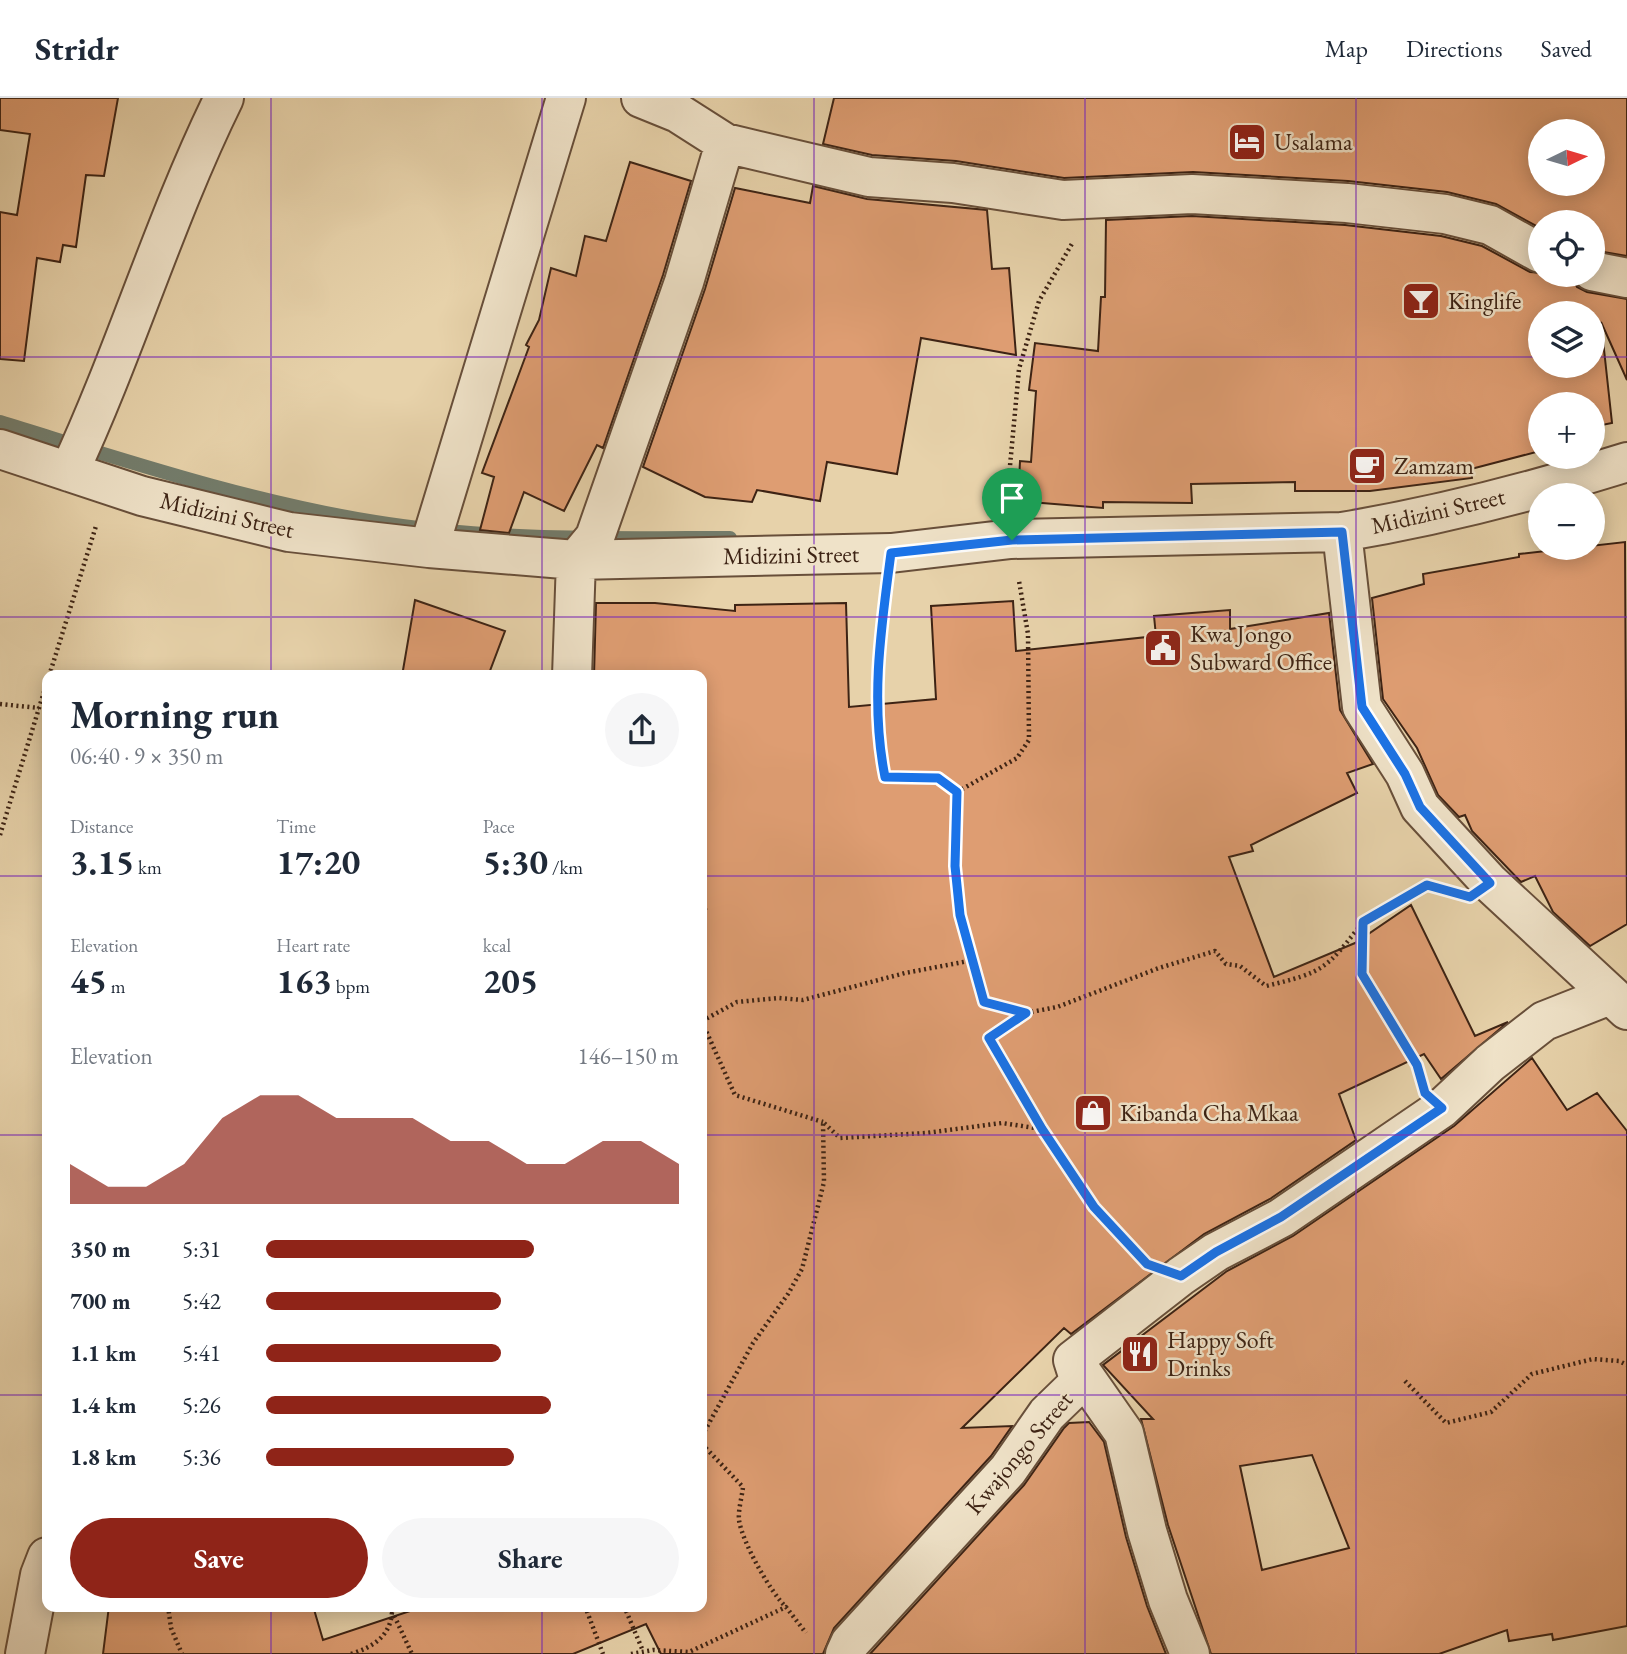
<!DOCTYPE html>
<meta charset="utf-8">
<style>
:root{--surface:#fff;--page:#f6f6f7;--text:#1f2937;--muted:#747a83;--line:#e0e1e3;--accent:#8f2418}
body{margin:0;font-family:"EB Garamond",serif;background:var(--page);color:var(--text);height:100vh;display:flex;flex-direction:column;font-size:26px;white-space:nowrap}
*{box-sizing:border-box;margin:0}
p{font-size:23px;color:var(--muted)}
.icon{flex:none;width:38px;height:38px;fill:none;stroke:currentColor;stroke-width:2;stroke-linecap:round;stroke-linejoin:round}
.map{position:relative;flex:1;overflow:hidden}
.panel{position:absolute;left:42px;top:572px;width:665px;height:942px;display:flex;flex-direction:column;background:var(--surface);border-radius:14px;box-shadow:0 4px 18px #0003}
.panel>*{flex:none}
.needle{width:46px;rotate:85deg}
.tools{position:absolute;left:1528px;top:21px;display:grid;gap:14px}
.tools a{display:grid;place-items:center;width:77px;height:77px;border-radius:50%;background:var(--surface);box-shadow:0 4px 18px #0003;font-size:35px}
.pin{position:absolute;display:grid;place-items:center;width:60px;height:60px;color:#fff;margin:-72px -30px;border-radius:50% 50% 50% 0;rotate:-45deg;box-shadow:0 0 7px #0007}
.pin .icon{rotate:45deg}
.round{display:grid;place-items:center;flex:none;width:74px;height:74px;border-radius:37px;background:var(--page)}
.overview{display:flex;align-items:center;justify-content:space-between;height:119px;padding:0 28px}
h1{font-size:38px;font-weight:700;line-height:52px}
.figures{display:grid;grid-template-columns:repeat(3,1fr);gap:10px;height:119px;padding:7px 28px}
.figures div{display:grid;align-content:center}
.figures b{font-size:35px;font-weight:700}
.figures small{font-size:19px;font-weight:400}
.figures p{font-size:19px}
.chart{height:196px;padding:14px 28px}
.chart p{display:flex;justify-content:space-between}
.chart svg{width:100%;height:126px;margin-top:7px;fill:var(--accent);opacity:.7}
.primary-button{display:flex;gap:14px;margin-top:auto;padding:14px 28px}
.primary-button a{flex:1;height:80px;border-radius:42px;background:var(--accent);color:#fff;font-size:28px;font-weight:700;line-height:80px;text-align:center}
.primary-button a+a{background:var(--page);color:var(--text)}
ul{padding:0 28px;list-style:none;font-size:23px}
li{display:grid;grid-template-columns:112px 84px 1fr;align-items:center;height:52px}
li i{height:18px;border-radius:9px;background:var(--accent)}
header{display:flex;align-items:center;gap:42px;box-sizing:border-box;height:98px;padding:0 35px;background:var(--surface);border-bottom:2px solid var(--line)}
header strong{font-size:33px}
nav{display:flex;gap:38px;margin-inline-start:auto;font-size:24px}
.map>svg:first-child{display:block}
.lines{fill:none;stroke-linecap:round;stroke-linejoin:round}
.stream{stroke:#737c6b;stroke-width:14}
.building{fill:#de9d72;stroke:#3d2314;stroke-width:2;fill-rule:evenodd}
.minor-casing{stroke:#684f3a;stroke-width:42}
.path{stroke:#3d2314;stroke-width:4.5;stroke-dasharray:2 3.5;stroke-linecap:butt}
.minor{stroke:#efe2c8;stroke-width:38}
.route-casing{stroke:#fff;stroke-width:14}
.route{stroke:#1a73e8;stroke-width:9}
.grid{fill:none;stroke:#7b2cbf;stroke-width:2;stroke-opacity:0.55}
.labels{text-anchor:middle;stroke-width:5;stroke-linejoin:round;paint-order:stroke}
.poi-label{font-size:24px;fill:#3d2314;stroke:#efe2c8;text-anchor:start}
.street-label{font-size:24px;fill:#3d2314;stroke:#efe2c8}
</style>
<header>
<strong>Stridr</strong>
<nav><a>Map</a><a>Directions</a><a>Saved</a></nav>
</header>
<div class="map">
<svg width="1627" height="1556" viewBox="0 0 1627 1556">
<rect width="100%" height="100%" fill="#e7d2aa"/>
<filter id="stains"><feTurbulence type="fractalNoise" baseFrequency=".00286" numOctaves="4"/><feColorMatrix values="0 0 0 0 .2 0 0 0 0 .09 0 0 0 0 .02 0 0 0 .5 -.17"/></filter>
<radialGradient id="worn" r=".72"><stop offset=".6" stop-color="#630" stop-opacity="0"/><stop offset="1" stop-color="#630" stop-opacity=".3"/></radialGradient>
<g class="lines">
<path class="stream" d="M 0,324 C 124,362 246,403 375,424 C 491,443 613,440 730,440"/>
</g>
<path class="building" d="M 0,0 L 118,0 L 104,78 L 86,77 L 76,149 L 63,147 L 60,164 L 37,160 L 24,263 L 0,261 L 0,114 L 17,117 L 30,36 L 0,32 Z
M 834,0 L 1627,0 L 1627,158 L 1592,152 L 1592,124 L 1540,124 L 1540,130 L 1496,106 L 1447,94 L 1348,83 L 1193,74 L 1064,80 L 956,63 L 872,57 L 823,46 ZM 1540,33 L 1592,33 L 1592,86 L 1540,86 Z
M 630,64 L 691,83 L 663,177 L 603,350 L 597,347 L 564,413 L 524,394 L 509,435 L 480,432 L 494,379 L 482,375 L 529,249 L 526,247 L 539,222 L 551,170 L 576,178 L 585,138 L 606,143 Z
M 813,88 L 867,101 L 987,112 L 992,171 L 1009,170 L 1016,257 L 921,240 L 897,376 L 827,364 L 820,403 L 757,392 L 752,404 L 705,399 L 643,369 L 705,191 L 735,90 L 810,105 Z
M 1192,118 L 1345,127 L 1441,138 L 1482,148 L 1530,174 L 1571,177 L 1577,189 L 1587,194 L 1627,201 L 1627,282 L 1601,224 L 1612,325 L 1592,329 L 1592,306 L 1540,306 L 1540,353 L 1471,371 L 1472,380 L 1370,393 L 1295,393 L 1295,384 L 1191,386 L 1192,405 L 1103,404 L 1103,410 L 1018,403 L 1020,363 L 1031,364 L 1036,293 L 1029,292 L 1035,245 L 1098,253 L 1101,199 L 1105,199 L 1106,122 ZM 1540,215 L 1592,215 L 1592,268 L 1540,268 Z
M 1625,444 L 1627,826 L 1590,848 L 1553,814 L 1535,778 L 1521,784 L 1472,733 L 1465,717 L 1459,719 L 1438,697 L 1417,650 L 1383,601 L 1372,500 L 1424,486 L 1423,476 L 1519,459 L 1519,456 Z
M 415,502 L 505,533 L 488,578 L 402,578 Z
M 1013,503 L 1016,553 L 1156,538 L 1154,518 L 1230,512 L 1230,531 L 1329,515 L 1340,612 L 1373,666 L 1347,675 L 1357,695 L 1251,747 L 1253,753 L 1229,759 L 1274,879 L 1355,845 L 1411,807 L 1475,938 L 1508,924 L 1441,981 L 1424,956 L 1339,996 L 1356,1042 L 1270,1101 L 1204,1136 L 1071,1236 L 1064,1230 L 962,1330 L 1012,1328 L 991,1358 L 834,1530 L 823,1556 L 661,1556 L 646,1526 L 573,1556 L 103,1556 L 109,1508 L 313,1508 L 323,1542 L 425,1508 L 702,1508 L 702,578 L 594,578 L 596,505 L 655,505 L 735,513 L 735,507 L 846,505 L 849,609 L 936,601 L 931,508 Z
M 1532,960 L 1567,1012 L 1597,995 L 1627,1033 L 1627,1528 L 1553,1542 L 1552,1536 L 1509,1543 L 1507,1532 L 1439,1556 L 1211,1556 L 1168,1427 L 1141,1321 L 1153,1321 L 1103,1267 L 1227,1173 L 1293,1138 L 1454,1028 ZM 1312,1357 L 1349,1450 L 1262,1472 L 1240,1368 Z
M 1089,1324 L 1104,1344 L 1126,1439 L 1147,1508 L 1166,1556 L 870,1556 L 1024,1387 L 1064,1330 L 1069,1325 Z"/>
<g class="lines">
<defs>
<path id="minor" d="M 641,0 L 678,15 L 725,45 L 869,79 L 953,85 L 1063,102 L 1192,96 L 1347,105 L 1445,116 L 1490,127 L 1540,155
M 1592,173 L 1627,180
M 0,351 L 142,398 L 289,434 L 429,450 L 576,462 L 891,455 L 1011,441 L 1342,434 C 1438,418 1535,393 1627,364
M 69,374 C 126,252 164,122 224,0
M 1342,434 L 1362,609 L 1405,676 L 1420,709 L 1490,785 L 1627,912
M 429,450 L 566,0
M 572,578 L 576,462 L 595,439 L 684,184 L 725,45
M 1073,1262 L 1124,1335 L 1147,1433 L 1168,1502 L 1190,1556
M 25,1556 L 40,1477 L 47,1459
M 845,1556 L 850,1545 L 1008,1372 L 1047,1316 L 1080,1284 L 1073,1262 L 1181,1178 L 1216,1154 L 1281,1120 L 1442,1010 L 1490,965 L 1544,923 L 1610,897"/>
</defs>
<use href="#minor" class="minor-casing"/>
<path class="path" d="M 1007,400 L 1019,271 L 1039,203 L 1073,144
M 885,498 C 877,558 873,619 885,679 L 938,680 L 957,694 L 955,768 L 960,817 L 984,904 L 1026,915 L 989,940 C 1031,1015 1075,1095 1137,1156
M 49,578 L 96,428
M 0,606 L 39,610
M 957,694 L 1017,660 L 1029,642 L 1028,536 L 1019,483
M 0,737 L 47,584
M 702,806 L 705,811 L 702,813
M 1026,915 L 1057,909 L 1159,870 L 1215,853 L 1226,866 L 1240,868 L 1266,888 C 1325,874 1326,871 1363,824
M 702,923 L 737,904 L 779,900 L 803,902 L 905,875 L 974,862
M 702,924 L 735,997 L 823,1024
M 1419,973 L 1388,915 L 1362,876 L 1363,824 L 1427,787 L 1431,788
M 1405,1283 L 1446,1325 L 1491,1314 L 1532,1276 L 1593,1261 L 1619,1263 L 1627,1267
M 702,1338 L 753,1245 L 788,1196 L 802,1171 L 824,1084 L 823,1024 L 840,1040 L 926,1035 L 1002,1025 L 1042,1031
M 702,1346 L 743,1389 C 742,1399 738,1412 739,1422 C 742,1444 771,1495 786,1509
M 168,1508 L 171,1530 L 182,1556
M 585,1508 L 603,1556
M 624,1508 L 643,1553
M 392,1513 L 412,1556
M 351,1556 C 373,1549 391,1538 392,1513 L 397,1508
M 631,1556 L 653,1552 L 689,1554 L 786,1509 L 806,1535"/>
<use href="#minor" class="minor"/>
</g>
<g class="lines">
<defs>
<path id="route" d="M 1342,434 L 1362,609 L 1405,676 L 1420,709 L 1490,785 L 1470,799 L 1427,787 L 1363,824 L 1362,876 L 1417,967 L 1425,995 L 1442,1010 L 1281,1119 L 1216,1154 L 1181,1178 L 1147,1166 L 1094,1109 L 1042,1031 L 989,940 L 1026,915 L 984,904 L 960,817 L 955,768 L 957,694 L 938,680 L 885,679 C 870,604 881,530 891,455 L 1012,442 Z"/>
</defs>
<use href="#route" class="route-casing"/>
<use href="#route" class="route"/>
</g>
<path class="grid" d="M 271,0 L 271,578M 542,0 L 542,578M 814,0 L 814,1556M 1085,0 L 1085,1556M 1356,0 L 1356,1556M 0,259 L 1540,259M 1592,259 L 1627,259M 0,519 L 1627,519M 0,778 L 47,778M 702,778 L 1627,778M 0,1037 L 47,1037M 702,1037 L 1627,1037M 0,1297 L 47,1297M 702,1297 L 1627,1297M 271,1508 L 271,1556M 542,1508 L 542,1556"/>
<defs>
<symbol id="hotel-square" viewBox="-11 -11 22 22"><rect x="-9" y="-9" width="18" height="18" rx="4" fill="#8f2418" stroke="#efe2c8"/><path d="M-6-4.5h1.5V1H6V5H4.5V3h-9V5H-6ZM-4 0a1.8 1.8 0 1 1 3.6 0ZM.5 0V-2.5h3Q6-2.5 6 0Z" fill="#fff"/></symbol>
<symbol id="bar-square" viewBox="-11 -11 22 22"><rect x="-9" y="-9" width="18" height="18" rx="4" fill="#8f2418" stroke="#efe2c8"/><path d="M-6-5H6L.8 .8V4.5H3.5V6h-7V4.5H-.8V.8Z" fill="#fff"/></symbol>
<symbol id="cafe-square" viewBox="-11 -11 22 22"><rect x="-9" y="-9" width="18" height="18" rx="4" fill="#8f2418" stroke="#efe2c8"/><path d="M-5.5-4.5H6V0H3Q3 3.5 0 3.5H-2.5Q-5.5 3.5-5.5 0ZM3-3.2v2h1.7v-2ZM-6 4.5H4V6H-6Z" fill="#fff"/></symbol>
<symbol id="civic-square" viewBox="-11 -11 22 22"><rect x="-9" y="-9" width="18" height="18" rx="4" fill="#8f2418" stroke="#efe2c8"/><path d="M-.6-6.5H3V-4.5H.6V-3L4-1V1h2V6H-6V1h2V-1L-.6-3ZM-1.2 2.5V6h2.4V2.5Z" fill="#fff"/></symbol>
<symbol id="shop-square" viewBox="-11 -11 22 22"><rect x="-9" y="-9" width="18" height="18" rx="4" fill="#8f2418" stroke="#efe2c8"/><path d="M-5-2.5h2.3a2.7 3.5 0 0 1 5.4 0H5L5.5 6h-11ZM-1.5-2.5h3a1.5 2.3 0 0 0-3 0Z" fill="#fff"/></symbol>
<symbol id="restaurant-square" viewBox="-11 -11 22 22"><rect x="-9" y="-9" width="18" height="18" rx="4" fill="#8f2418" stroke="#efe2c8"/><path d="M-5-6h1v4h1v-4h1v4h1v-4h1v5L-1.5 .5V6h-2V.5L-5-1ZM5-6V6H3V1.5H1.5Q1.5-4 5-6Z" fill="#fff"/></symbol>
</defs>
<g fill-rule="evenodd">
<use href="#hotel-square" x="1225" y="22" width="44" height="44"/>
<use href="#bar-square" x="1399" y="181" width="44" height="44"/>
<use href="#cafe-square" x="1345" y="346" width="44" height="44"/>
<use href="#civic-square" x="1141" y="528" width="44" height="44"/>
<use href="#shop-square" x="1071" y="993" width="44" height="44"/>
<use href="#restaurant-square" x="1118" y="1234" width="44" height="44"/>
</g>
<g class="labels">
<g class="poi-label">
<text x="1274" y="52">Usalama</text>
<text x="1448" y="211">Kinglife</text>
<text x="1394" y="376">Zamzam</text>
<text x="1190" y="544">Kwa Jongo<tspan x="1190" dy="28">Subward Office</tspan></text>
<text x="1120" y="1023">Kibanda Cha Mkaa</text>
<text x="1167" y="1250">Happy Soft<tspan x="1167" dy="28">Drinks</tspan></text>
</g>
<g class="street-label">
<text transform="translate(1438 413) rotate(-13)" y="8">Midizini Street</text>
<text transform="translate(227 417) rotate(13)" y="8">Midizini Street</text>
<text transform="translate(791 457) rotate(-1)" y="8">Midizini Street</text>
<text transform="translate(1019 1355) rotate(-50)" y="8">Kwajongo Street</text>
</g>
</g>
<rect width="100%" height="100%" filter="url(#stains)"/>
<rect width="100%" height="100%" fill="url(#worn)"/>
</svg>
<div class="tools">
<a><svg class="needle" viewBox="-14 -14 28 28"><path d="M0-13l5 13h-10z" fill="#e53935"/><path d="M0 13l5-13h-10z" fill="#747a83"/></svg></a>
<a><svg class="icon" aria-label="locate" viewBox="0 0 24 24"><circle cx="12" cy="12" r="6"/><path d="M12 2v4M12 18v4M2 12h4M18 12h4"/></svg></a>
<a><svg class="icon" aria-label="layers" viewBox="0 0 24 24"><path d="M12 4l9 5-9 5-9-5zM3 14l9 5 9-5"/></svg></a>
<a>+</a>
<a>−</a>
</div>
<div class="pin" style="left:1012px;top:442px;background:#1e9e55"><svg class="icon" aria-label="arrive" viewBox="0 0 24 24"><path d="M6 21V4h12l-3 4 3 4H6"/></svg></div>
<section class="panel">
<div class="overview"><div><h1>Morning run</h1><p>06:40 · 9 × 350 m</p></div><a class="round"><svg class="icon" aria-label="share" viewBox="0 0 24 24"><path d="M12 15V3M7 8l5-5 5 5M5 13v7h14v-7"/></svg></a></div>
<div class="figures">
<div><p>Distance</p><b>3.15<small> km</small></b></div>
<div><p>Time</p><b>17:20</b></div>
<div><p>Pace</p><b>5:30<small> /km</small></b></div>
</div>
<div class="figures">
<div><p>Elevation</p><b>45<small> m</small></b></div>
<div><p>Heart rate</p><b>163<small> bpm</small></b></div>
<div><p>kcal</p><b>205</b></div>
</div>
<div class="chart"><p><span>Elevation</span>146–150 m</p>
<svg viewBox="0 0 160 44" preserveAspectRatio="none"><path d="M0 44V30L10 38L20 38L30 30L40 14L50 6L60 6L70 14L80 14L90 14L100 22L110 22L120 30L130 30L140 22L150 22L160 30V44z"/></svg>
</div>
<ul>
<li><b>350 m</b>5:31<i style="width:65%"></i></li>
<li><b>700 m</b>5:42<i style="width:57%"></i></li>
<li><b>1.1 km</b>5:41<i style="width:57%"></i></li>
<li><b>1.4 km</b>5:26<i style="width:69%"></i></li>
<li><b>1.8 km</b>5:36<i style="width:60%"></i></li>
</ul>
<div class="primary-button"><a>Save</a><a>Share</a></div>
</section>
</div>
